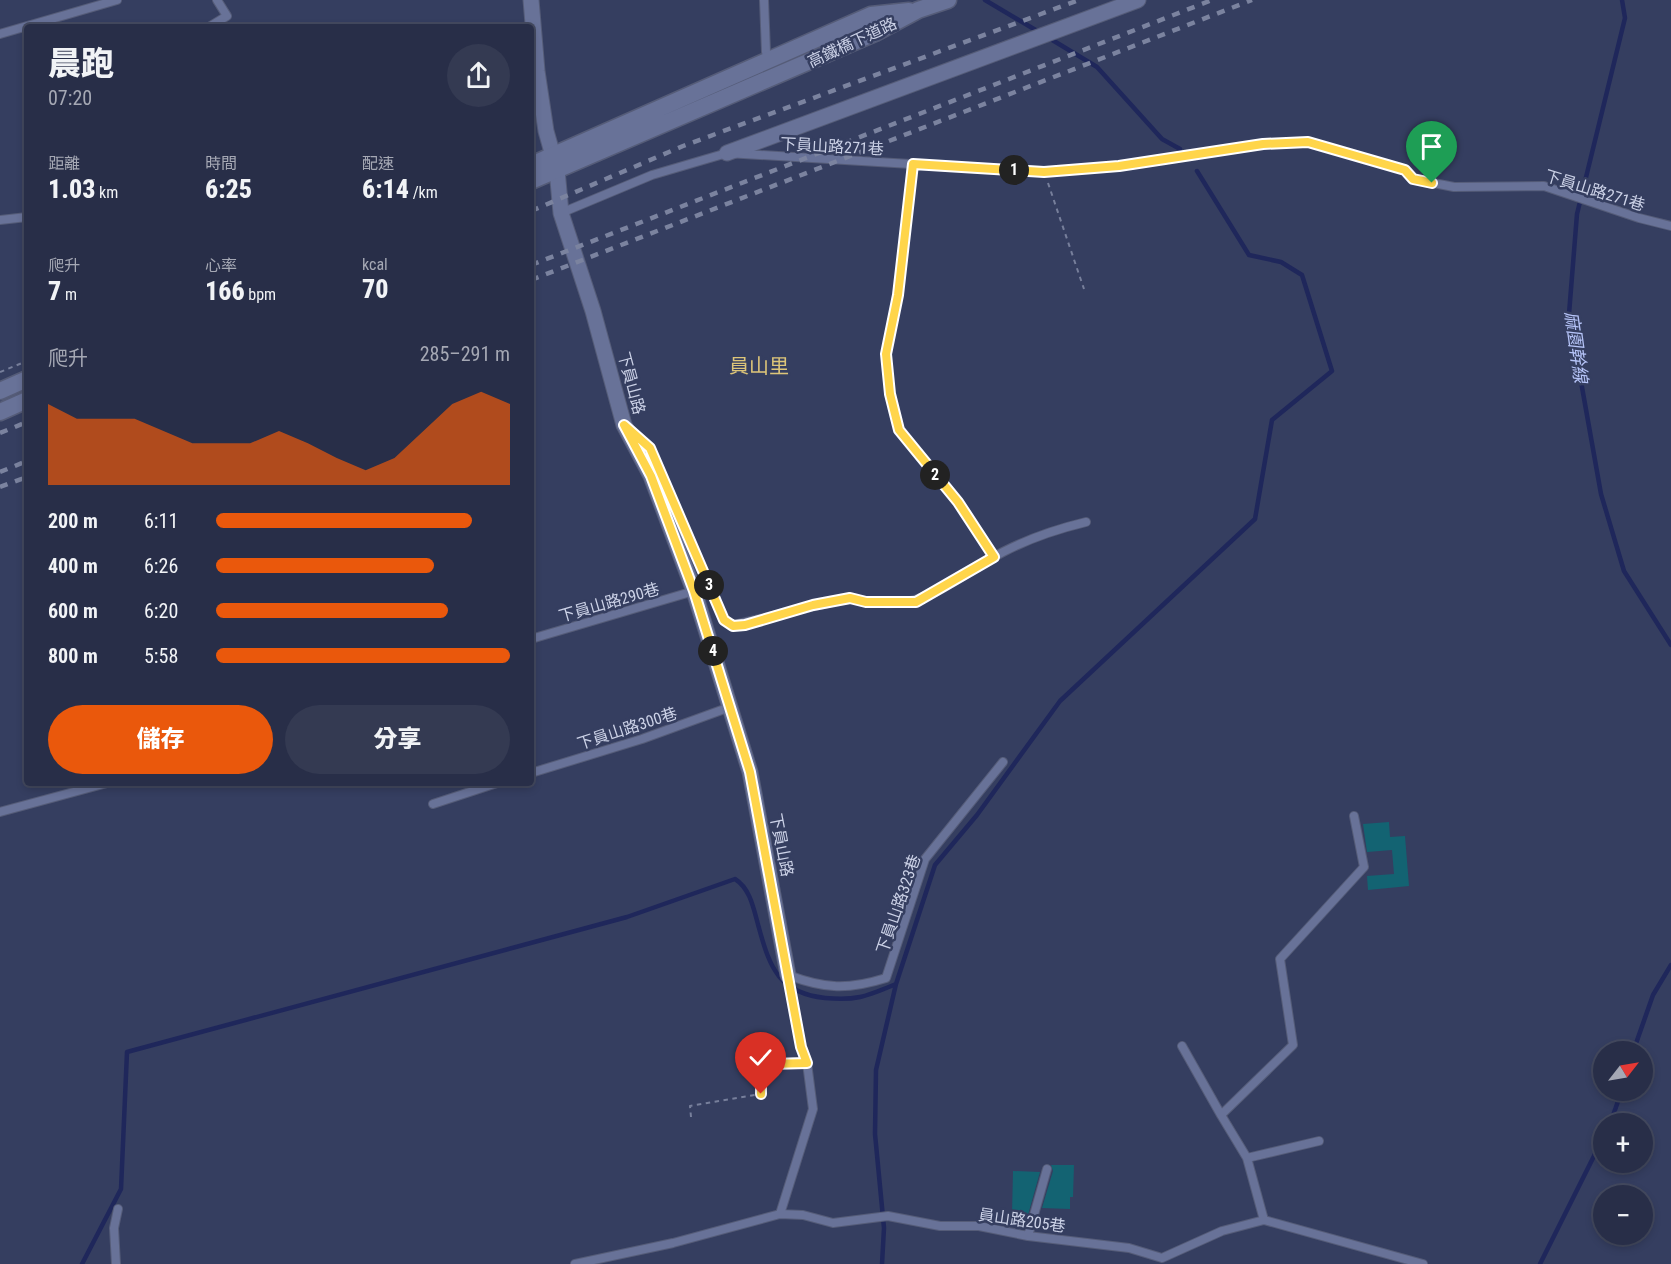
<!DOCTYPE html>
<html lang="zh-TW">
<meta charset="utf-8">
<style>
:root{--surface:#282e48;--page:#343a52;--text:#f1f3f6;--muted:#a5a8b4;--line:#444a60;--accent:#ea580c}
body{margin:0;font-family:"Roboto Condensed","Noto Sans TC",sans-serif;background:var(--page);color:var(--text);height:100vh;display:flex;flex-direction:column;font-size:22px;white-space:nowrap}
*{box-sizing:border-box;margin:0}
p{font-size:20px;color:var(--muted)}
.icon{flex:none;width:33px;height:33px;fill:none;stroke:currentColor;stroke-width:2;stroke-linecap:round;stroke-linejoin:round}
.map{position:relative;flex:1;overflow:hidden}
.drawer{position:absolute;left:24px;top:24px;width:510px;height:762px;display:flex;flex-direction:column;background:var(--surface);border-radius:6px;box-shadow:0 3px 9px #0003,0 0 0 2px var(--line)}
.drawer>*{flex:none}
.needle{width:39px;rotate:59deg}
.tools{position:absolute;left:1593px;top:1041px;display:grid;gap:12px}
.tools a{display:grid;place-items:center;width:60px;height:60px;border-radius:50%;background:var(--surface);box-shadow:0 3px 9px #0003,0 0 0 2px var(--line);font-size:30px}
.pin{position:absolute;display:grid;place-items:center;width:51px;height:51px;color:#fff;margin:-62px -26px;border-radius:50% 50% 50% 0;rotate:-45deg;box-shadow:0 0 6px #0007}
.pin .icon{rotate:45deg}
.km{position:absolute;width:30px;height:30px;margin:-15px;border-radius:50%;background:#222;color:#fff;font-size:16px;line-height:30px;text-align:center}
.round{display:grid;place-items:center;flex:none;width:63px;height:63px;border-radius:32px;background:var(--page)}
.headline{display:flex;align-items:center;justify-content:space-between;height:102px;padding:0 24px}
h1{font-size:33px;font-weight:800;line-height:45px}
.figures{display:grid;grid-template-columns:repeat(3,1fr);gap:9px;height:102px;padding:6px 24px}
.figures div{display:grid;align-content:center}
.figures b{font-size:26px;font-weight:800}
.figures small{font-size:16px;font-weight:400}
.figures p{font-size:16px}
.chart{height:168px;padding:12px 24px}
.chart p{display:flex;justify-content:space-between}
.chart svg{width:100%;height:108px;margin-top:6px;fill:var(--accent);opacity:.7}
.cta{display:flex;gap:12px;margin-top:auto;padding:12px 24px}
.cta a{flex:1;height:69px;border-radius:36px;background:var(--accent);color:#fff;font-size:24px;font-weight:800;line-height:69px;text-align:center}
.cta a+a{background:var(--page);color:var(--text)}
ul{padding:0 24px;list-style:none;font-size:20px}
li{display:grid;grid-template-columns:96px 72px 1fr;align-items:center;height:45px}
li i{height:15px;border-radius:8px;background:var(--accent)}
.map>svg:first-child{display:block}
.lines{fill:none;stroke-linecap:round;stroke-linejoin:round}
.stream{stroke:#1f275b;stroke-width:4.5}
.building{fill:#136372}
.service-casing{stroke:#555c78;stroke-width:10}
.minor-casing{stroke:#555c78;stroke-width:17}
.tertiary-casing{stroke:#555c78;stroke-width:19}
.path{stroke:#777f9b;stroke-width:2;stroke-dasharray:4.5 4.5;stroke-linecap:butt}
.service{stroke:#687298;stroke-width:8}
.minor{stroke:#687298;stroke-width:15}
.tertiary{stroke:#687298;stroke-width:16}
.rail{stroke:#7b839f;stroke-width:4.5;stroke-dasharray:8 8;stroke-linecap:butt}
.route-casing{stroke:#fff;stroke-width:12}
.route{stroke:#ffd54a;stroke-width:8}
.labels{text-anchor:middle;stroke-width:5;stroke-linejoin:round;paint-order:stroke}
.street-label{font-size:16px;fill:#ccd2e7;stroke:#353e60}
.water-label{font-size:18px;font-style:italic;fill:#b5c3f7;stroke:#353e60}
.quarter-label{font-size:20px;fill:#ddc579;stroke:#353e60}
</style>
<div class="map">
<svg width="1671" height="1264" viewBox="0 0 1671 1264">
<rect width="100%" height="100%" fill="#353e60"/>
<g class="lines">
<path class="stream" d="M 985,0 L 1039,32
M 1622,0 L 1625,18 L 1577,214 L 1569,314 L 1601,494 L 1624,571 L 1671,645
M 1049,38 L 1097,67 L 1162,139 L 1180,149
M 1633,1052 L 1653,995 L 1671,965
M 1610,1124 L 1622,1090
M 82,1264 L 121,1189 L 127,1052 L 627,917 L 735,879 C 751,889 754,911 759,928 C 770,969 780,993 825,998 C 857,1001 867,996 896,984
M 882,1264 L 884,1228 L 875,1134 L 876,1070 L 896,984 L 935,865 L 977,815 L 1060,701 L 1255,519 L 1272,420 L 1332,371 L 1302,275 L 1281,262 L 1249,255 L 1197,171
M 1540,1264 L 1604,1136"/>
</g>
<path class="building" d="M 1389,822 L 1390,837 L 1405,836 L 1409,886 L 1368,890 L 1367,876 L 1394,874 L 1392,850 L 1367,852 L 1363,824 Z
M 1051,1165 L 1074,1165 L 1073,1197 L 1070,1197 L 1070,1209 L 1042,1208 L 1053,1171 Z
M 1013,1171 L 1040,1172 L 1028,1215 L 1012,1214 Z"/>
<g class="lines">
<defs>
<path id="service" d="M 764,0 L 766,52
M 209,27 L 227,16 L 217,0
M 0,34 L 117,0
M 561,213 L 652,175 L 727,153 L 1044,172 L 1119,166 L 1263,144 L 1308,142 L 1405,170 L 1413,179 L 1454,187 L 1544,186 L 1639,218 L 1671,226
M 0,220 L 27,217
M 634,434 L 650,448 L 724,620 L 733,625 L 850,598 C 921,617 947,582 1003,552 C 1030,538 1057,529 1086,522
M 531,639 L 694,591
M 531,773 L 642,739 L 730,707
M 433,804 L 497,783
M 0,812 L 107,783
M 788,975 C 825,989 848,990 886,978 L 925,859 L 1003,762
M 1182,1046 L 1221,1115
M 1247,1158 L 1319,1141
M 780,1214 L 813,1109 L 807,1063 L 801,1047 L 788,975
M 1264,1220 L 1247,1158 L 1221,1115 L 1293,1045 L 1280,959 L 1364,867 L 1354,816
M 1028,1236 L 1047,1169
M 116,1264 L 114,1228 L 118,1209
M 575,1264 L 673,1243 L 780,1214 L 803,1215 L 833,1223 L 888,1216 L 940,1226 L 979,1226 L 1028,1236 L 1129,1248 L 1162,1258 L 1222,1231 L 1264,1220 L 1423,1264"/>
<path id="minor" d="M 531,0 L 537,71 L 546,131 L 557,170 L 561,213 L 593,311 L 624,425 L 651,476 L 694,591 L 750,772 L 788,975
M 727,153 L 1138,0"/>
<path id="tertiary" d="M 531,165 L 871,15 L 909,11
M 531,181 L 875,33 L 918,10 L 948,0
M 0,391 L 27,379
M 0,412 L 27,400"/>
</defs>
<use href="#service" class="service-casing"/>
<use href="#minor" class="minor-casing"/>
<use href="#tertiary" class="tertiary-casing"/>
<path class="path" d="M 912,175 L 898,295 L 886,354 L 890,394 L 899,430 L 958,502 L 988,547
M 1048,183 L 1084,289
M 0,372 L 27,361
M 691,1117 L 690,1106 L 761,1094 L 761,1068 L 769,1064 L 796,1063"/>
<use href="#service" class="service"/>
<use href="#minor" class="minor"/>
<use href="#tertiary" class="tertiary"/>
<path class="rail" d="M 531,211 L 683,146 L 1079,0
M 531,265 L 1212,0
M 531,280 L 1252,0
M 0,433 L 27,422
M 0,472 L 27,461
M 0,487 L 27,477"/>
</g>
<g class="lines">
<defs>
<path id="route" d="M 761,1094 L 761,1068 L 769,1064 L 807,1063 L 801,1047 L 750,772 L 694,591 L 651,476 L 624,425 L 650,448 L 724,620 L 733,626 L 745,625 L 813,605 L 850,598 L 866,602 L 916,602 L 994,557 L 958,502 L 899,430 L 890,394 L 886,354 L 898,295 L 913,164 L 1044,172 L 1119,166 L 1263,144 L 1308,142 L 1405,170 L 1413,179 L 1432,183"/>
</defs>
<use href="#route" class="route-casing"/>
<use href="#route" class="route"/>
</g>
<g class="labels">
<g class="street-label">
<text transform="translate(852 42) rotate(-25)" y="6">高鐵橋下道路</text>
<text transform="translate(832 146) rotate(3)" y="6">下員山路271巷</text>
<text transform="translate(1595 190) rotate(17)" y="6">下員山路271巷</text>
<text transform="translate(632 383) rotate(75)" y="6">下員山路</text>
<text transform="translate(609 602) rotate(-16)" y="6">下員山路290巷</text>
<text transform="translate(627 728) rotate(-18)" y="6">下員山路300巷</text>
<text transform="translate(782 845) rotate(79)" y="6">下員山路</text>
<text transform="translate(898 904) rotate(-71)" y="6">下員山路323巷</text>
<text transform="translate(1022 1220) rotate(8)" y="6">員山路205巷</text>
</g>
<g class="water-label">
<text transform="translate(1576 347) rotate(82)" y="6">麻園幹線</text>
</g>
<g class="quarter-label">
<text x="759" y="373">員山里</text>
</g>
</g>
</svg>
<div class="tools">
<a><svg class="needle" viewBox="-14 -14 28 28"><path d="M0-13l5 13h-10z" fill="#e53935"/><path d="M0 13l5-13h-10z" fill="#a5a8b4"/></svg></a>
<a>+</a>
<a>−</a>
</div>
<div class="pin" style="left:1432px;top:183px;background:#1e9e55"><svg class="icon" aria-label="arrive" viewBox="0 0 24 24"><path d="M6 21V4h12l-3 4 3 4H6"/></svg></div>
<div class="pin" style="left:761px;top:1094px;background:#d93025"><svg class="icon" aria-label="check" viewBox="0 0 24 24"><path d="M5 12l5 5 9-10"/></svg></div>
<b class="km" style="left:1014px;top:170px">1</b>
<b class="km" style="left:935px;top:475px">2</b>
<b class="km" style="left:709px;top:585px">3</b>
<b class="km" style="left:713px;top:651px">4</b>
<section class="drawer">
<div class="headline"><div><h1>晨跑</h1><p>07:20</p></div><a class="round"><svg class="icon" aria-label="share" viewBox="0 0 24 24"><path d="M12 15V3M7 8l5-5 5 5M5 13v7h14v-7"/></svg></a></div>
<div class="figures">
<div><p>距離</p><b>1.03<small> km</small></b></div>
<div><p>時間</p><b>6:25</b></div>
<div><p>配速</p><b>6:14<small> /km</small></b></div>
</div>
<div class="figures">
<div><p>爬升</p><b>7<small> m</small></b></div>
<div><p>心率</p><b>166<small> bpm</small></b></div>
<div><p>kcal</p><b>70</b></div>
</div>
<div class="chart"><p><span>爬升</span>285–291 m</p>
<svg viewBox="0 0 160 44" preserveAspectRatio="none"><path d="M0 44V11L10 17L20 17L30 17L40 22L50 27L60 27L70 27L80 22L90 27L100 33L110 38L120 33L130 22L140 11L150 6L160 11V44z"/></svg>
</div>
<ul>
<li><b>200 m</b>6:11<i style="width:87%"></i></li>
<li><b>400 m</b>6:26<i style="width:74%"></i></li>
<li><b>600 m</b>6:20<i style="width:79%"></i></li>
<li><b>800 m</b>5:58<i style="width:100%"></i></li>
</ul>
<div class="cta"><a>儲存</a><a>分享</a></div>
</section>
</div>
